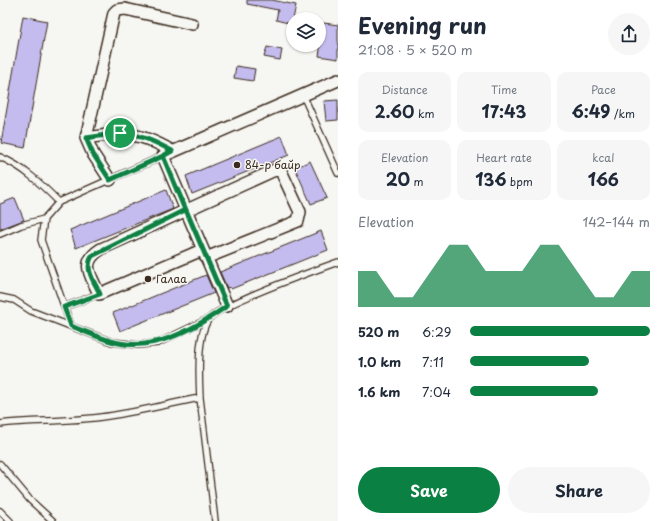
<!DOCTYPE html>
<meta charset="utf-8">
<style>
:root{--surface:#fff;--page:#f6f6f7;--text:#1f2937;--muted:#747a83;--accent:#0b8043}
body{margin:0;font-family:"Playpen Sans",sans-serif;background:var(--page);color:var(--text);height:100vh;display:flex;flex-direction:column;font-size:15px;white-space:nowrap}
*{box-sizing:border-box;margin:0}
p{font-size:13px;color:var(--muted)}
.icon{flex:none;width:22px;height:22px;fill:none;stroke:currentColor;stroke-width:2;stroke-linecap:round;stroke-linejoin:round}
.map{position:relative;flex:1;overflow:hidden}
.details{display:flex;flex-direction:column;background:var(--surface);width:332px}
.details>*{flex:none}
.controls{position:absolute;left:286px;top:12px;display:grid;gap:8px}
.controls a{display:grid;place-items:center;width:40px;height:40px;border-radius:50%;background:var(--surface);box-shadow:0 1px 3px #0004;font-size:20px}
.pin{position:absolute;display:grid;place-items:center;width:34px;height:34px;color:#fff;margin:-17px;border:2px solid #fff;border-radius:50%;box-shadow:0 1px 4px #0007}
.round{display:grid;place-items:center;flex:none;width:42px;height:42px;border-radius:21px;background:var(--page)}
.headline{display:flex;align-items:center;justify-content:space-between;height:68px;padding:0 20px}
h1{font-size:22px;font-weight:700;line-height:30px}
.metrics{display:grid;grid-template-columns:repeat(3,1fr);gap:6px;height:68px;padding:4px 20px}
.metrics div{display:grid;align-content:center;border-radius:10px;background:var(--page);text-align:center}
.metrics b{font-size:17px;font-weight:700}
.metrics small{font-size:11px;font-weight:400}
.metrics p{font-size:11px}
.chart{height:112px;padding:8px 20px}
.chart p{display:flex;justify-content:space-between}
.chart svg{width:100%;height:72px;margin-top:4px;fill:var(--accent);opacity:.7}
.primary-button{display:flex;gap:8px;margin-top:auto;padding:8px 20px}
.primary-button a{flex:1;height:46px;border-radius:24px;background:var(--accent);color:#fff;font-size:16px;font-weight:700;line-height:46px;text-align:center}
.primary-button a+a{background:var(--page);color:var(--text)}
ul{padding:0 20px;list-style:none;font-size:13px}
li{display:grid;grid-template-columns:64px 48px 1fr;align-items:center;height:30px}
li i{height:10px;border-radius:5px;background:var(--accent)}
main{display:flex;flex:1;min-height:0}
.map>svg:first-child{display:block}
.building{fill:#c4bcee;stroke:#3b2a1e}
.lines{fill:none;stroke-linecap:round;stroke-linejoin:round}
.service-casing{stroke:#3b2a1e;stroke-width:8}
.minor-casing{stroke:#3b2a1e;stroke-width:14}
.service{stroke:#f6f6f2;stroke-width:5.5}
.minor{stroke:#f6f6f2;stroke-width:11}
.route-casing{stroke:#fff;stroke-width:8}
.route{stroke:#0b8043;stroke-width:5}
.poi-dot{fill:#3b2a1e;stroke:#f6f6f2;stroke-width:1.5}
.labels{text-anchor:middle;stroke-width:3;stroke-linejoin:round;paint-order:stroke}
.poi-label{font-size:11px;fill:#3b2a1e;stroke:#f6f6f2;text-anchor:start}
</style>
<main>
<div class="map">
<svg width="338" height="521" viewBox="0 0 338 521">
<rect width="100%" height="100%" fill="#f6f6f2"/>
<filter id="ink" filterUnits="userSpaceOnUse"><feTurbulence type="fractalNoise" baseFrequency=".025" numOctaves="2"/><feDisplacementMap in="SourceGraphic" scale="8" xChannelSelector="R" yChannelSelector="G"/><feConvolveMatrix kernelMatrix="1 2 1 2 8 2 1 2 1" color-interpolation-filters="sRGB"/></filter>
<g filter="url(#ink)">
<path class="building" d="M 247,0 L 272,0 L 296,5 L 292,24 L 276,20 L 278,10 L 247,4 Z
M 23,16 L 47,21 L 25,148 L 1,143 Z
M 324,23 L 338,25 L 338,59 L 319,56 Z
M 267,47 L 282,50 L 280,60 L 264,57 Z
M 236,66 L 255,69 L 253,81 L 234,78 Z
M 338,100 L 338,120 L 326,121 L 324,101 Z
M 282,136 L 289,155 L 192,194 L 186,176 Z
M 310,161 L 327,198 L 311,204 L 295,168 Z
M 166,190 L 173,209 L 76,248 L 70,230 Z
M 15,198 L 24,220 L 0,229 L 0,204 Z
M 321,231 L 328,250 L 231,289 L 230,287 L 227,288 L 220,272 Z
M 206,275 L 214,293 L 120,331 L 113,313 Z"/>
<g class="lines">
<defs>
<path id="service" d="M 303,95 L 338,173
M 0,157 C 24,167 41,184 59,202
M 0,234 L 21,225 L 44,219
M 0,297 L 14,300 L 31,311 L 112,342 L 138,345 L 158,343 L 208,319
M 64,307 L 99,294
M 71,326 L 41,240 L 44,219 L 59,202 L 163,156
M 200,398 L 215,521
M 0,424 C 34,420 67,422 101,417 C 134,413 167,404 200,398 C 199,377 197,337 208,320 C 217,305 316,270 338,262
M 0,464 L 30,500 L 53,521
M 0,511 L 10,521"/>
<path id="minor" d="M 86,138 C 125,132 137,131 172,151
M 110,180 L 93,154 L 86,138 L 114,13 L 117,10 L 125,9 L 192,24
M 202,250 L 99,294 C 91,275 79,263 101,249 L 275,170 L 281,171 L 300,212 L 298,221 L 206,258
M 227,306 L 163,156 L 338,80"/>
</defs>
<use href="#service" class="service-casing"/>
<use href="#minor" class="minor-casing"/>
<use href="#service" class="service"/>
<use href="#minor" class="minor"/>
</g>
</g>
<g class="lines" filter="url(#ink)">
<defs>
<path id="route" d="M 120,133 C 140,135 154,141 172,151 L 163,156 L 185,210 L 92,256 C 84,269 94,281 100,294 L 64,307 L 71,326 C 84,331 97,337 111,341 C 152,354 194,329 227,306 L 163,156 L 110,180 L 93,154 L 86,138 L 120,133"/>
</defs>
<use href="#route" class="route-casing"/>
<use href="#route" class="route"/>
</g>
<g class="poi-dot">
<circle cx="237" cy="165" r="4"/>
<circle cx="148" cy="279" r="4"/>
</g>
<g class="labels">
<g class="poi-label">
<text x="245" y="169">84-р байр</text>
<text x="156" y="283">Галаа</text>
</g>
</g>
</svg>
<div class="controls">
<a><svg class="icon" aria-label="layers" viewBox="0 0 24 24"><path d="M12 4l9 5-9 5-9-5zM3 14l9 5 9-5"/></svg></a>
</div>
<div class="pin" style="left:120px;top:133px;background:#1e9e55"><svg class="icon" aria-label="arrive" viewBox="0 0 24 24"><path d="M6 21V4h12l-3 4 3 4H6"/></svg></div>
</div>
<section class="details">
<div class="headline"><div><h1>Evening run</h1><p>21:08 · 5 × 520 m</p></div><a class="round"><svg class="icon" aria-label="share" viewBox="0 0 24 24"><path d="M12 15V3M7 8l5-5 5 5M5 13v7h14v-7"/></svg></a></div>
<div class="metrics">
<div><p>Distance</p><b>2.60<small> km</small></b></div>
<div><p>Time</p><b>17:43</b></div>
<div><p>Pace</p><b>6:49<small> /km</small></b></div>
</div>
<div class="metrics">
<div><p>Elevation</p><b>20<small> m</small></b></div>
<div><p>Heart rate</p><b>136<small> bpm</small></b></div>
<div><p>kcal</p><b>166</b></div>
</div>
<div class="chart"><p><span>Elevation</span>142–144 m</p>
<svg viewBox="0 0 160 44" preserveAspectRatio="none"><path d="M0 44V22L10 22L20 38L30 38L40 22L50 6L60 6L70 22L80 22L90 22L100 6L110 6L120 22L130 38L140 38L150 22L160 22V44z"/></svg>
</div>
<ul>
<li><b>520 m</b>6:29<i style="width:100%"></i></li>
<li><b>1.0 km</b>7:11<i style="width:66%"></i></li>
<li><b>1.6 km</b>7:04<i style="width:71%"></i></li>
</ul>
<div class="primary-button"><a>Save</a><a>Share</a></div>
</section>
</main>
